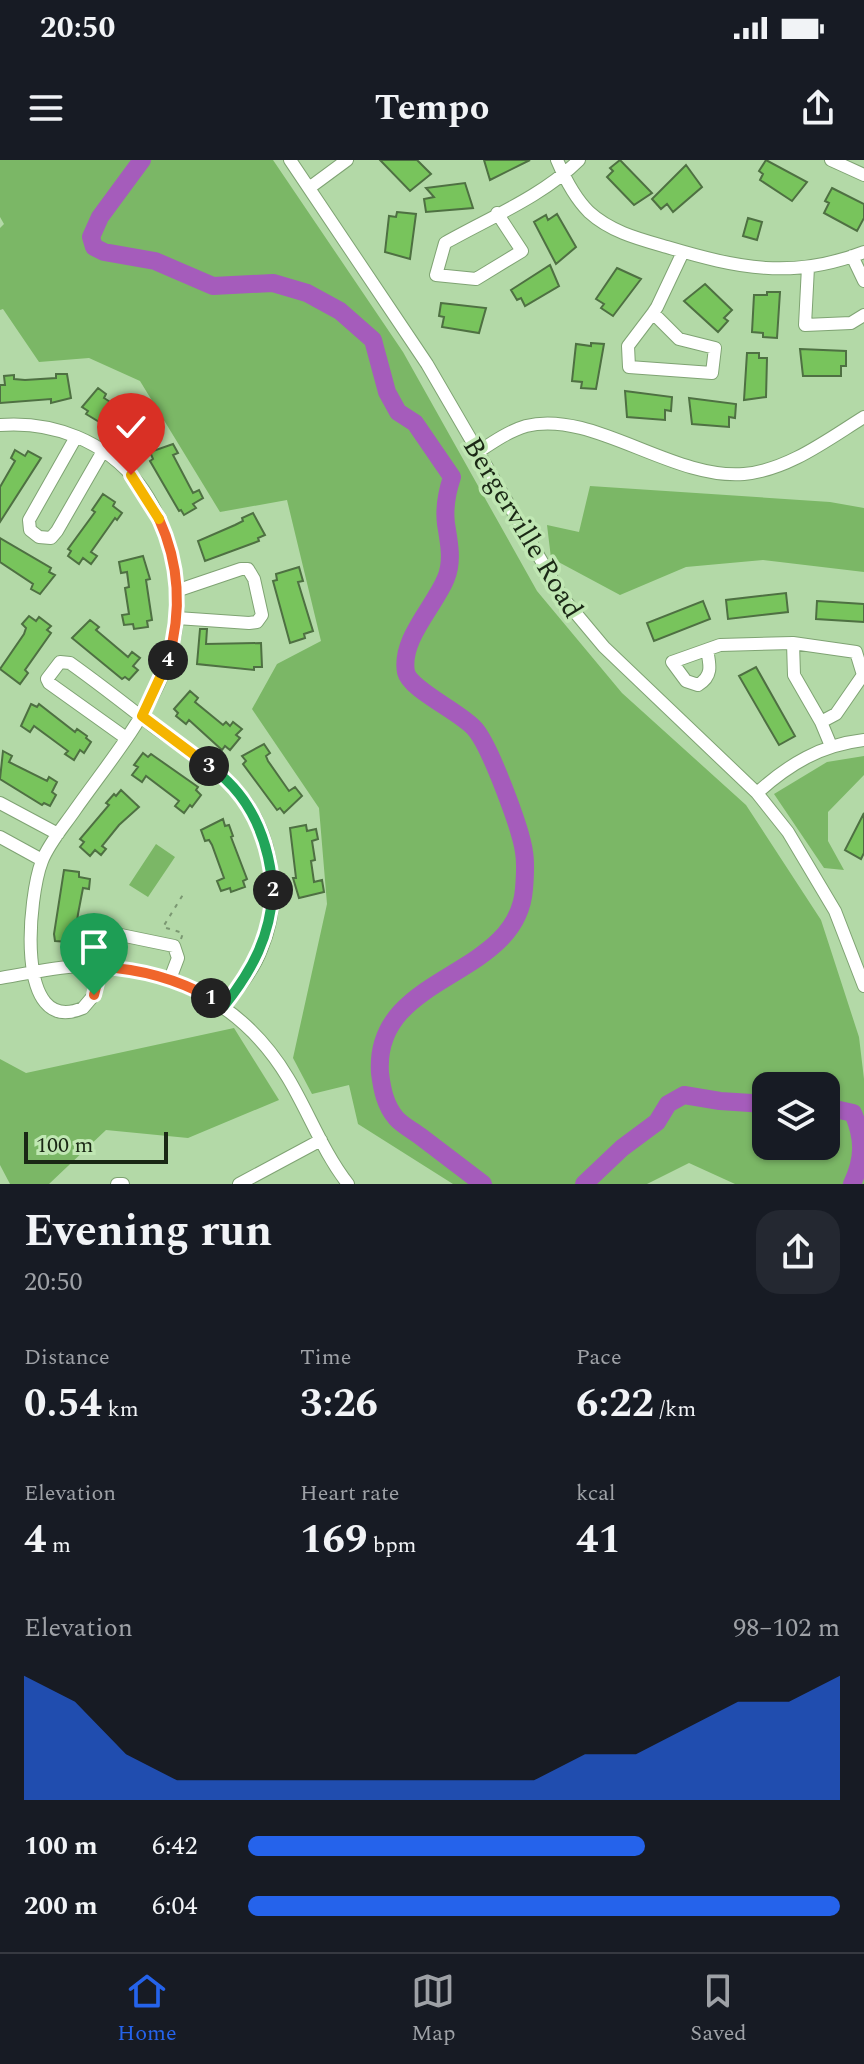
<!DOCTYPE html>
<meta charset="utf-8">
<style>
:root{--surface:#171b24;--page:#242831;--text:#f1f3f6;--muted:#9ea1a6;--line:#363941;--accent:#2563eb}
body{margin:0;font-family:Spectral,serif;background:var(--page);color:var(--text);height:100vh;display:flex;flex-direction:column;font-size:30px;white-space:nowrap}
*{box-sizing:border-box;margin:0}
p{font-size:26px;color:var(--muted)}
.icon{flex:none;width:44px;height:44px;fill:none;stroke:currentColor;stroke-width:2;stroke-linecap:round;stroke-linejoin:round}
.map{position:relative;height:1024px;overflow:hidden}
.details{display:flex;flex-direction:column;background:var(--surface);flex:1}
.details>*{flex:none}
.fabs{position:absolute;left:752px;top:912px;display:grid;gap:16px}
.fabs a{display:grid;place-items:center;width:88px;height:88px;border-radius:16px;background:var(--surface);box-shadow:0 2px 6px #0004;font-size:40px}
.scale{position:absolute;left:24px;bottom:20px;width:144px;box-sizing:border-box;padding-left:8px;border:4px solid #1a2815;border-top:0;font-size:22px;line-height:28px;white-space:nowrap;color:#1a2815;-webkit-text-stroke:6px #c0e7b3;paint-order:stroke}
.pin{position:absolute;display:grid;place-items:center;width:68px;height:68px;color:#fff;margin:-82px -34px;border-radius:50% 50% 50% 0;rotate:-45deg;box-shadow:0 0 8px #0007}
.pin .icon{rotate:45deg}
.km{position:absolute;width:40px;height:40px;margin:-20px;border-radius:50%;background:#222;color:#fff;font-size:22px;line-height:40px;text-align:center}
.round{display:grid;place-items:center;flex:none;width:84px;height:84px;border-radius:24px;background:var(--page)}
.summary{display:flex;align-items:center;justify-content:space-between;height:136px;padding:0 24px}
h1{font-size:44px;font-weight:700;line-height:60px}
.stats{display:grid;grid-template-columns:repeat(3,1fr);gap:12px;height:136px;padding:8px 24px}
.stats div{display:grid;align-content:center}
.stats b{font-size:40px;font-weight:700}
.stats small{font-size:22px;font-weight:400}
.stats p{font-size:22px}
.chart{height:224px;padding:16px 24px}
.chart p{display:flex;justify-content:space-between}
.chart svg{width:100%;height:144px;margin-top:8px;fill:var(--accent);opacity:.7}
ul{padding:0 24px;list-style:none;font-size:26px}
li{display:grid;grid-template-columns:128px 96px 1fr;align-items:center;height:60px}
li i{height:20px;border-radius:10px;background:var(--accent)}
.status{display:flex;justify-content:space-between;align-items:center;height:56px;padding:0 40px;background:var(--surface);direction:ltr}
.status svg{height:22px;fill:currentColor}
header{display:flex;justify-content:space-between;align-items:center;height:104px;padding:0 24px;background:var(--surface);font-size:36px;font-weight:700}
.menu{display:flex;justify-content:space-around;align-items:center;height:112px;border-top:2px solid var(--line);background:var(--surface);font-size:22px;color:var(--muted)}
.menu a{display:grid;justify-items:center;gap:4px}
.menu .on{color:var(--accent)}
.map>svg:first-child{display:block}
.green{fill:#7bb766;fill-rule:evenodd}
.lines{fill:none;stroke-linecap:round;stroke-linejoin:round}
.river{stroke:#a55cbb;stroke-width:18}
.building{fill:#78c45c;stroke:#4e7042;stroke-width:2}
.minor-casing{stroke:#7fa373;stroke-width:14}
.path{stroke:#7b9872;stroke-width:2;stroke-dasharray:4 6;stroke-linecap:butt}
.minor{stroke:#fff;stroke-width:12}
.split-1-casing{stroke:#fff;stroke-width:16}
.split-2-casing{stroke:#fff;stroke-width:16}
.split-3-casing{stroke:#fff;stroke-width:16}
.split-4-casing{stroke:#fff;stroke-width:16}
.split-5-casing{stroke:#fff;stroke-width:16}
.split-6-casing{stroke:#fff;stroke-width:16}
.split-1{stroke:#f0652b;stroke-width:10}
.split-2{stroke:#22a559;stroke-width:10}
.split-3{stroke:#22a559;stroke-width:10}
.split-4{stroke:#f5b400;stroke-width:10}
.split-5{stroke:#f0652b;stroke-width:10}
.split-6{stroke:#f5b400;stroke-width:10}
.labels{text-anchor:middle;stroke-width:7;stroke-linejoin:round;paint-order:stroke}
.street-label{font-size:28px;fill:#1a2815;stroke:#c0e7b3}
</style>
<div class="status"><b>20:50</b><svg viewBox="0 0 49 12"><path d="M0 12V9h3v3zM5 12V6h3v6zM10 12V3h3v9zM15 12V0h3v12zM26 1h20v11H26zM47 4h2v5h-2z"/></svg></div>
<header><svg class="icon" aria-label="menu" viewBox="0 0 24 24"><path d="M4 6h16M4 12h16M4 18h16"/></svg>Tempo<svg class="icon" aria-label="share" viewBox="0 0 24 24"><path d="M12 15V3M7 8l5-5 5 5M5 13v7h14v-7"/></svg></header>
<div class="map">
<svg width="864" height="1024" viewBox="0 0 864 1024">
<rect width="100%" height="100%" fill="#b3d9a7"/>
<path class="green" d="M 0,0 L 273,0 L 403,192 L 537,431 L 622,533 L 746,645 L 821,760 L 859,877 L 864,919 L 864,1024 L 735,1024 L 689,1003 L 647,1024 L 453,1024 L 358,964 L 349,925 L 312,934 L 293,898 L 327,744 L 319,648 L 252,549 L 277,504 L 321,481 L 287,340 L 220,352 L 140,221 L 89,198 L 39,202 L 3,149 L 0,150 L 0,68 L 4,64 L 0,57 ZM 766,926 L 826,926 L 826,986 L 766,986 Z
M 590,326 L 830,342 L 864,348 L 864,412 L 763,400 L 686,407 L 620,435 L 551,398 L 547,365 L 579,372 Z
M 864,596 L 864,615 L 828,652 L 828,681 L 844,710 L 824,708 L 774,634 L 827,602 Z
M 156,684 L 175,697 L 148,737 L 129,725 Z
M 234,868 L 279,940 L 188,978 L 106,970 L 49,1024 L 10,1024 L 0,1005 L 0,899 L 26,913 Z"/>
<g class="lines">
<path class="river" d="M 142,0 L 100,57 L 91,77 L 94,87 L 104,92 L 155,101 L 213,126 L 273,123 L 307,133 L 340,151 L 373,180 L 387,232 L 398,252 L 415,263 L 452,317 C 447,332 444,348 446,364 C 449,382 453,401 446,418 C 435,446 400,479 406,512 C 410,530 461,552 475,569 C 490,586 521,669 524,692 C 526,703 525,717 524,729 C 517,820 373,812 380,913 C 382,929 385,945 396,958 C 402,965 412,970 420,976 C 441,992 462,1008 483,1024
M 826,947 L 853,953 C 864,979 864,998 852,1024
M 584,1024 L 622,988 L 657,962 L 668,944 L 684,935 L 720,941 L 766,944"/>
</g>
<path class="building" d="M 380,0 L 417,0 L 431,14 L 410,31 Z
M 484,0 L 530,0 L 490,20 Z
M 620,0 L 652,33 L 634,45 L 607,17 L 613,11 L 610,8 Z
M 766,0 L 807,22 L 792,41 L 760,20 L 763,14 L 759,11 Z
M 686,5 L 702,27 L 673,52 L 667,44 L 661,49 L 652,39 Z
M 465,23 L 473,48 L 426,52 L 424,39 L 434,37 L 426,28 Z
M 832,28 L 864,44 L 864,58 L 857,71 L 824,53 L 829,43 L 825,41 Z
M 397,52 L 416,54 L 410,99 L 385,92 L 389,56 L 396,57 Z
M 557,54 L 576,87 L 556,104 L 534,62 L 546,55 L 548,60 Z
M 748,58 L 762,62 L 757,80 L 743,76 Z
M 550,105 L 559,126 L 525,146 L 521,138 L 517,140 L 511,130 Z
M 617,108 L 641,119 L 613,156 L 601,148 L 604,144 L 596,139 Z
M 705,124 L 732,150 L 724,158 L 728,161 L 718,172 L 684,141 Z
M 767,132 L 780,132 L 777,178 L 763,177 L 763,173 L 752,172 L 754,135 L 767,135 Z
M 441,143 L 486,148 L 479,173 L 442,167 L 444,157 L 439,156 Z
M 591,183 L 604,184 L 596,229 L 581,228 L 582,222 L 572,221 L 576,184 L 591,186 Z
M 800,189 L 846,191 L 846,206 L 841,206 L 841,216 L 803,216 Z
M 747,193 L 759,193 L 759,198 L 767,198 L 766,237 L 744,240 Z
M 56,214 L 67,214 L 71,238 L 51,243 L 51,239 L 0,243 L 0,225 L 5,225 L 4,216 L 14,215 L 14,219 L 25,220 L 56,218 Z
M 98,228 L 106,234 L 104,238 L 140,261 L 143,256 L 151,261 L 145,271 L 149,274 L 142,285 L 137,282 L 136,284 L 86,254 L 88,251 L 82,247 Z
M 625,231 L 672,237 L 671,251 L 665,250 L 665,260 L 627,257 Z
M 689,238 L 736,244 L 735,258 L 729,257 L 729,267 L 692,264 Z
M 173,284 L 178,293 L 173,295 L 193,333 L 199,330 L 203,338 L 193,344 L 196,348 L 184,355 L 181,350 L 179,351 L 150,301 L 153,299 L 150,292 Z
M 15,290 L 25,296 L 28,291 L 41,298 L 0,362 L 0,327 L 15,301 L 11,298 Z
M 103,334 L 115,342 L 113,346 L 122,353 L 117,360 L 115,358 L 91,392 L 97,396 L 91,404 L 83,398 L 79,404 L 68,396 L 71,391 L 68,389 L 95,352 L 92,350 Z
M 253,353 L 265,375 L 258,378 L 259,381 L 205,401 L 198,381 L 235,365 L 243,361 L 242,358 Z
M 0,378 L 51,408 L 49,412 L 55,415 L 40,434 L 31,429 L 33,424 L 0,402 Z
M 143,396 L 150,419 L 146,420 L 152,460 L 147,461 L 148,467 L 134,469 L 133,464 L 124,465 L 122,455 L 129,454 L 125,428 L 129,427 L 127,412 L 121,413 L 119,402 Z
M 299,407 L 303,421 L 298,422 L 313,471 L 304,474 L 305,478 L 290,483 L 273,421 L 277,420 L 276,414 Z
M 786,433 L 788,452 L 728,459 L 726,440 Z
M 703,441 L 710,459 L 654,481 L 647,463 Z
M 817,441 L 864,444 L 864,462 L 816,459 Z
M 29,456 L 36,461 L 39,457 L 51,466 L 47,470 L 51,473 L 25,510 L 28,513 L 20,524 L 0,509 L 24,474 L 26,468 L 22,464 Z
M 90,460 L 99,467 L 96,470 L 128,497 L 132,492 L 140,498 L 133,506 L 138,510 L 129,520 L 125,517 L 122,519 L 72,478 Z
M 200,469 L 207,469 L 206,484 L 261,483 L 262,507 L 254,507 L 254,510 L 197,504 Z
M 756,507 L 795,576 L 779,585 L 739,516 Z
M 190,531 L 198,538 L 195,542 L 223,565 L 226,562 L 230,566 L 233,562 L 242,569 L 236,575 L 240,578 L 230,590 L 225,586 L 222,590 L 189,560 L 186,564 L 176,556 L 178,553 L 174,549 Z
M 31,544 L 37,547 L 39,544 L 75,572 L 77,569 L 87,576 L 86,578 L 91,582 L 84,593 L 80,590 L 74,600 L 65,594 L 68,591 L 34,566 L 30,572 L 21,566 Z
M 264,584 L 270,593 L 266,596 L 268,601 L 289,631 L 295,627 L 302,636 L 284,653 L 280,648 L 277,650 L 243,604 L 246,601 L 242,596 Z
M 3,591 L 12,596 L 9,602 L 47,621 L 49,617 L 57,622 L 52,632 L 56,635 L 50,646 L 44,643 L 42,645 L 0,619 Z
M 143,593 L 148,597 L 151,594 L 198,627 L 196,630 L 201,635 L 192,647 L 190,645 L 184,653 L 175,646 L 179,641 L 146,616 L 142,622 L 132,615 L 138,607 L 134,605 Z
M 121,630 L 139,647 L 119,665 L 102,686 L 106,689 L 101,695 L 95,690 L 90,696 L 80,687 L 84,682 L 80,679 L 109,645 L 106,643 L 114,634 L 116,636 Z
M 864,653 L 864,693 L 861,699 L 845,690 Z
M 223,659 L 225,666 L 229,665 L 233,676 L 231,677 L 247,719 L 243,721 L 245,727 L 231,732 L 230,728 L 221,731 L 217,721 L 224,718 L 212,685 L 209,680 L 205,681 L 201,670 Z
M 306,665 L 307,671 L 316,669 L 318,679 L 312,681 L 315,700 L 311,701 L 314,722 L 322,720 L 324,732 L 299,738 L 293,718 L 296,718 L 290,668 Z
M 64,710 L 79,712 L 79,717 L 90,719 L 89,729 L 83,728 L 78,754 L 76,769 L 82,770 L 81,779 L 70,778 L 69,782 L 55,781 L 54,774 Z"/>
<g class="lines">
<defs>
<path id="minor" d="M 290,0 L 427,204 L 563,438 L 604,487 L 757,633 L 788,672 L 835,751 L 864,826
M 557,0 C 565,19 574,37 589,52 C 611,72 639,79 667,87 C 738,108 792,120 864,92
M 831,0 L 864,15
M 309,28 L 347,0
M 497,53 L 522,91 L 476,119 L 436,115 L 445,83 C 489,58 543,36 579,0
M 852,96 L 864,121
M 808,107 L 805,165 L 851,163 L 864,155
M 653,153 L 679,179 L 715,188 L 712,213 L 629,207 L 628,186 L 653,153 L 657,147 L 683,92
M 0,265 C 54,261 105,281 139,324 C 159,350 169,381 175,413 C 193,506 125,579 75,650 C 64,666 49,683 42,701 C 29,734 13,878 83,848 L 94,835 L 101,807
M 76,277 L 29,360 L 30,370 L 39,377 L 51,378 L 57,371 L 103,291
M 478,292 C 493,282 509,271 526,266 C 592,249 672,320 744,314 C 788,310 827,280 864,257
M 177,458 L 249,463 L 257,462 L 262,455 L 254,419 L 248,409 L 241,409 L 179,430
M 707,490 C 710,505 713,516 698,525 L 686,521 L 672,502 L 720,485 L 793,483
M 821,562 L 836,554 L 863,515 L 856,492 L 793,483 L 794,515 L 821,562 L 831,586
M 126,578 L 49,523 L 47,519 L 60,502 L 70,503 C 98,523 125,544 153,566 C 179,585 209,601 231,624 C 273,667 284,736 261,790 C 253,811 238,828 224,846
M 757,633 C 789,604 821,585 864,580
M 0,643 L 58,674
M 0,677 L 42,700
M 97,807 L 98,780 L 105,773 L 111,773 L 174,786 L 178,798 L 170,819
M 0,818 C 28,814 57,806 85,806 C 170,806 244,844 288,918 C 309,953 323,992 348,1024
M 117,1024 L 123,1024
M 239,1024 L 321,980"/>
</defs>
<use href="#minor" class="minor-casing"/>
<path class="path" d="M 181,779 L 183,773 L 163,767 L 184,733"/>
<use href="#minor" class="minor"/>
</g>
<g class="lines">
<defs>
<path id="split-1" d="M 94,835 L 101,807 C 141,809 177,819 211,838"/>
<path id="split-2" d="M 211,838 L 224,846 C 253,809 270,777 273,730"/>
<path id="split-3" d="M 209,606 C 251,635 269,680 273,730"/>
<path id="split-4" d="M 168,500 L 142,556 L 209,606"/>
<path id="split-5" d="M 159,359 C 180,405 182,452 168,500"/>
<path id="split-6" d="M 131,315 L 159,359"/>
</defs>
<use href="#split-1" class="split-1-casing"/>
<use href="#split-2" class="split-2-casing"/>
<use href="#split-3" class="split-3-casing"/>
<use href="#split-4" class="split-4-casing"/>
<use href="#split-5" class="split-5-casing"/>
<use href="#split-6" class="split-6-casing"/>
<use href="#split-1" class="split-1"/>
<use href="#split-2" class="split-2"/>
<use href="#split-3" class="split-3"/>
<use href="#split-4" class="split-4"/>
<use href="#split-5" class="split-5"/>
<use href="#split-6" class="split-6"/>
</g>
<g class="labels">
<g class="street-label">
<text transform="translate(524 367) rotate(59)" y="10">Bergerville Road</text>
</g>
</g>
</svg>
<div class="fabs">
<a><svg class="icon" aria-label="layers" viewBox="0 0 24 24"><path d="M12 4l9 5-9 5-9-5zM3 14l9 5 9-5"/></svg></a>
</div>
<div class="scale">100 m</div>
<div class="pin" style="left:94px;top:835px;background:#1e9e55"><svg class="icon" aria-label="arrive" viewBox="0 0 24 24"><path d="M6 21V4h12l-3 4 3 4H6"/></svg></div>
<div class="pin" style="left:131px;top:315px;background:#d93025"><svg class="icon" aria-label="check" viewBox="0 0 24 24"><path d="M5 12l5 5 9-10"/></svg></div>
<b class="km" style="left:211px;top:838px">1</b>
<b class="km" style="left:273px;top:730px">2</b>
<b class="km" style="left:209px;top:606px">3</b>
<b class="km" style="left:168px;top:500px">4</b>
</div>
<section class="details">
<div class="summary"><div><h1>Evening run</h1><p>20:50</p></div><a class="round"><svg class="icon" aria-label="share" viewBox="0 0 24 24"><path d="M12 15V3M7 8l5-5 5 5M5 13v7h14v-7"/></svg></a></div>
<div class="stats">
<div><p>Distance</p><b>0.54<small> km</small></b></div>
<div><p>Time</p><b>3:26</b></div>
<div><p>Pace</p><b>6:22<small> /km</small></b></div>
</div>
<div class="stats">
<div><p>Elevation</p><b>4<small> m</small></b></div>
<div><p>Heart rate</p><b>169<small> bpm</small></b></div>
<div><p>kcal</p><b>41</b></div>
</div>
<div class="chart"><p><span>Elevation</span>98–102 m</p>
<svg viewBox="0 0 160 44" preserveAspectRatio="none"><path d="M0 44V6L10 14L20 30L30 38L40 38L50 38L60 38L70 38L80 38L90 38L100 38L110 30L120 30L130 22L140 14L150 14L160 6V44z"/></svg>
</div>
<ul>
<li><b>100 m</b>6:42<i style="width:67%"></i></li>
<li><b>200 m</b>6:04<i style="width:100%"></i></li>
</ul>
</section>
<nav class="menu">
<a class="on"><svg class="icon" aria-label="home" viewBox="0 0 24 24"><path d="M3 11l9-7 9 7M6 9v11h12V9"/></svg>Home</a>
<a><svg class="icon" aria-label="map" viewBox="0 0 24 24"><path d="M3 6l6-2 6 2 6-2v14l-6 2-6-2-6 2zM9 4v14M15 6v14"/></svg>Map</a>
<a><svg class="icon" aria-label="saved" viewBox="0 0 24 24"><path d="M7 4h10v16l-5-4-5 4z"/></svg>Saved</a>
</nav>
